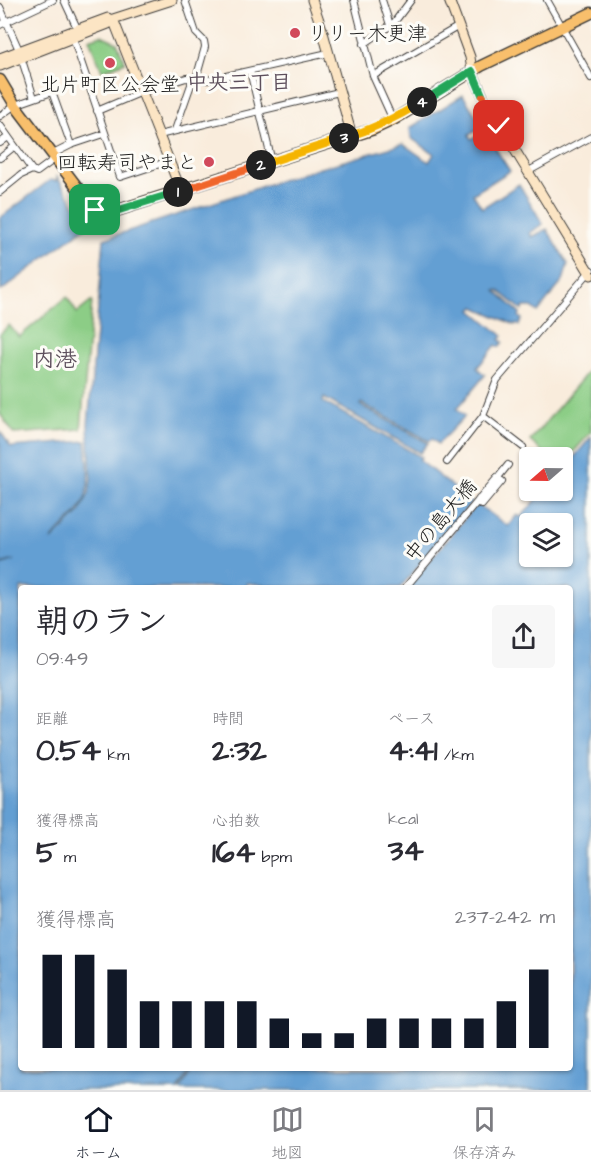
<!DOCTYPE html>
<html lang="ja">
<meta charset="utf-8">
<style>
:root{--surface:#fff;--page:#f7f7f7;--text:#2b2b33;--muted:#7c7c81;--line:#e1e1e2;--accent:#111827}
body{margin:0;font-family:"Architects Daughter","Klee One",sans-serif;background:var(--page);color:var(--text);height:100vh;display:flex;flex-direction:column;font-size:22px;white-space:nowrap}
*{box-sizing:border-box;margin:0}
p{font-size:20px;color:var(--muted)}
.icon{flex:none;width:33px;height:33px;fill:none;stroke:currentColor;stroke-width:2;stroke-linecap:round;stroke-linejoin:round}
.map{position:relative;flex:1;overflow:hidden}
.details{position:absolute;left:18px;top:585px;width:555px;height:486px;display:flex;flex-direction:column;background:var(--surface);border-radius:6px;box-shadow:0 2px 4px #0004}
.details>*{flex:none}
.needle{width:39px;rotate:250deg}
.buttons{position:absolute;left:519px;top:447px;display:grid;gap:12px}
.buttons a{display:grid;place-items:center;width:54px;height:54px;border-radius:6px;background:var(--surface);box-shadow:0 2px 4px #0004;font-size:30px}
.pin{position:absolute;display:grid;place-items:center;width:51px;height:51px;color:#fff;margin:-26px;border-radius:12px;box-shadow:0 3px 9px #0006}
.km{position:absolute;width:30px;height:30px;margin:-15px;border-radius:50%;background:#222;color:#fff;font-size:16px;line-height:30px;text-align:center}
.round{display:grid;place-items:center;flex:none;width:63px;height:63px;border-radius:6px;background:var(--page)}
.head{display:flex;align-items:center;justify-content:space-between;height:102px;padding:0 18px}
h1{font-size:33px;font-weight:700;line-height:45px}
.metrics{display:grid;grid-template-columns:repeat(3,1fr);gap:9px;height:102px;padding:6px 18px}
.metrics div{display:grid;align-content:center}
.metrics b{font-size:30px;font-weight:700}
.metrics small{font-size:16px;font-weight:400}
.metrics p{font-size:16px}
.chart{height:168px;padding:12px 18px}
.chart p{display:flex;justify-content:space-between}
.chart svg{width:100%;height:108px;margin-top:6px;stroke:var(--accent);stroke-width:6}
.tab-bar{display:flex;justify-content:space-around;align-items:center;height:84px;border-top:2px solid var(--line);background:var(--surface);font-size:16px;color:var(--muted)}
.tab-bar a{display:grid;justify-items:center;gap:3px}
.tab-bar .on{color:var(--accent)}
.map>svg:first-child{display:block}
.green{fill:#8ccd86;stroke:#547451;stroke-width:1.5}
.water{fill:#639fd3;stroke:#405e78;stroke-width:1.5;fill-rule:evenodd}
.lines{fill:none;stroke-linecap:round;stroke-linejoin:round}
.street-casing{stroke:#3d3b39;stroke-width:8}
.secondary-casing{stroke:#3d3b39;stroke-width:11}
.primary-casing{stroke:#3d3b39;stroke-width:13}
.street{stroke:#fff;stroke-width:6}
.secondary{stroke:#fce5c4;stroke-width:9}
.primary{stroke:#f8bf6c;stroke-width:10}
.split-1-casing{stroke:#fff;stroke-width:12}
.split-2-casing{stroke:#fff;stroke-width:12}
.split-3-casing{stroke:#fff;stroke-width:12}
.split-4-casing{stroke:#fff;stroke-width:12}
.split-5-casing{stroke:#fff;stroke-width:12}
.split-6-casing{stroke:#fff;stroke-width:12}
.split-1{stroke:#22a559;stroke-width:8}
.split-2{stroke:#f0652b;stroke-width:8}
.split-3{stroke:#f5b400;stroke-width:8}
.split-4{stroke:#f5b400;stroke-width:8}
.split-5{stroke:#22a559;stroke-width:8}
.split-6{stroke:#f0652b;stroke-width:8}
.poi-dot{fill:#d1495b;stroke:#fdfcf7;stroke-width:2}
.labels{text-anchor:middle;stroke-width:6;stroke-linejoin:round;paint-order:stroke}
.poi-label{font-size:20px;fill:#1c1c1c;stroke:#fdfcf7;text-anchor:start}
.street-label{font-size:20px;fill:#1c1c1c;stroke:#fdfcf7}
.neighbourhood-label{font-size:21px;font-weight:bold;fill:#5d4f5c;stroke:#fdfcf7}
.quarter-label{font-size:22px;font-weight:bold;fill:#5d4f5c;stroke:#fdfcf7}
</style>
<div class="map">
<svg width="591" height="1090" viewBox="0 0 591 1090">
<rect width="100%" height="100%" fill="#fdfcf7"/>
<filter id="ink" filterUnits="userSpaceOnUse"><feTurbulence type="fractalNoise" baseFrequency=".0167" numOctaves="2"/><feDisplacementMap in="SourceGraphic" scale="12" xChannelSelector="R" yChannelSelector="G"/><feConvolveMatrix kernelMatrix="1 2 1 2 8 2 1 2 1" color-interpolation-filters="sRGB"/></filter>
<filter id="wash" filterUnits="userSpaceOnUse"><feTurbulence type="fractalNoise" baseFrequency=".008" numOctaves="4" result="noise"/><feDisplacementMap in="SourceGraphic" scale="24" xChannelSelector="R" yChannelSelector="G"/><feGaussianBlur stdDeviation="1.35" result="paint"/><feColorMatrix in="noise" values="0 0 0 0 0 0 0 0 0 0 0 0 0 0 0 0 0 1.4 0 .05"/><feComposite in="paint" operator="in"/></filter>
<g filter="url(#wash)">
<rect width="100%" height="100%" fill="#f9ecdc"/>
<path class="green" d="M 101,35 L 117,42 L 125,62 L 102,71 L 89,39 Z
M 67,297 L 77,313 L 92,301 L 81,429 L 14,434 L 0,414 L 0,334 L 9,325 L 19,337 Z
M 591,368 L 591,432 L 563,464 L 562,458 L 548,457 L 530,441 Z"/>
<path class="water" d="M 463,95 L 483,127 L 469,135 L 471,139 L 485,132 L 510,171 L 473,194 L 482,208 L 519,184 L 543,224 L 530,233 L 532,237 L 547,229 L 568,264 L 563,281 L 538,312 L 532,307 L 524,307 L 522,310 L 498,290 L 496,291 L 520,313 L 519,317 L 522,319 L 519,325 L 516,323 L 515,325 L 475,307 L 472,310 L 503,336 L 500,340 L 503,342 L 499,347 L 496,345 L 477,368 L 485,375 L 457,409 L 465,416 L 438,444 L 432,439 L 429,441 L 361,403 L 360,405 L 428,443 L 420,453 L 324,398 L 323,402 L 421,457 L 419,460 L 472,502 L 400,588 L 288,588 L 247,583 L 247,588 L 21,588 L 21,1068 L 191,1068 L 178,1090 L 0,1090 L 0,565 L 15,560 L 0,564 L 0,431 L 11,447 L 86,441 C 88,466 94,494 76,514 C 68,522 55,533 51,541 L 80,512 L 89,493 L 91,478 L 88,425 L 104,239 L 296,175 L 403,144 L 429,162 L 434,154 L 411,138 L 410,128 Z
M 57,177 L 88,225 L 1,291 L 0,218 L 50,180 L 57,181 Z
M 591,437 L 591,1090 L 180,1090 L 193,1068 L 570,1068 L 570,588 L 407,588 L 477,504 L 508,526 L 517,515 L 521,517 L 544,491 L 562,490 L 563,470 ZM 530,524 L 562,524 L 562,556 L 530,556 Z"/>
</g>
<g filter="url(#ink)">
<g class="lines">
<defs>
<path id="street" d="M 64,0 L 77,28
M 185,0 L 196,33 L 204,41 L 205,47 L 196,79
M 354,0 L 373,76 L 393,120
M 382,0 L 390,25
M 547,0 L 591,78
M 0,7 L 19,50
M 0,25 L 53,0
M 73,38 L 120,177 L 169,161
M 364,44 L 393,24 L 411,0
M 21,57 L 34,98
M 250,71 L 272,162
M 373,76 L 459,26
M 97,111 L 142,92 L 186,78 L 208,80 L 328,53
M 0,116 L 15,105 L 52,92 L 71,145
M 0,125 L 32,170
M 175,130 L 193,79
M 159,135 L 339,92
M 0,143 L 8,137
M 53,154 L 71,145 L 104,134
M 0,158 L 15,146
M 527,172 L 591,137
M 0,192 L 21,175 L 32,170 L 37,172 L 56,158
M 483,416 L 523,447
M 447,462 L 483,416 L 497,380 L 591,270
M 496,480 L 508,465
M 479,499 L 477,502 L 482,505 L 502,481
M 405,588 L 497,478 L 502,481"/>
<path id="secondary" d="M 172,0 L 113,19 L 181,191
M 312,0 L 322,29 L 352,136
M 449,0 L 470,57 L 472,71 L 485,101 L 591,275
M 0,58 L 108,18
M 0,66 L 108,24 L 113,19"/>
<path id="primary" d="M 0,80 L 15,105 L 93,208 L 100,213 L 106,214 L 374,129 L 393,120 L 481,66 L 591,13"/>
</defs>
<use href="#street" class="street-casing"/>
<use href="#secondary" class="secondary-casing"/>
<use href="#primary" class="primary-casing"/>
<use href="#street" class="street"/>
<use href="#secondary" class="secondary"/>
<use href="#primary" class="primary"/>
</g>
</g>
<g class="lines" filter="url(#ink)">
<defs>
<path id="split-1" d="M 95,210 L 106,214 L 178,192"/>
<path id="split-2" d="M 178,192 L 261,165"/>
<path id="split-3" d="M 261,165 L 344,138"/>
<path id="split-4" d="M 344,138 C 374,129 396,118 422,102"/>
<path id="split-5" d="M 422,102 L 472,71 L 483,97"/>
<path id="split-6" d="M 483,97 L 499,126"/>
</defs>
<use href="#split-1" class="split-1-casing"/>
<use href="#split-2" class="split-2-casing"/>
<use href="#split-3" class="split-3-casing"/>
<use href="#split-4" class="split-4-casing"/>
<use href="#split-5" class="split-5-casing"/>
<use href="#split-6" class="split-6-casing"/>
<use href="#split-1" class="split-1"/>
<use href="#split-2" class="split-2"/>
<use href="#split-3" class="split-3"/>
<use href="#split-4" class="split-4"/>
<use href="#split-5" class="split-5"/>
<use href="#split-6" class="split-6"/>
</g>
<g class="poi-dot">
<circle cx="295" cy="33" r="6"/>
<circle cx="110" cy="63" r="6"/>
<circle cx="209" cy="162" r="6"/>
</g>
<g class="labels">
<g class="poi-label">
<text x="307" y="40">リリー木更津</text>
<text x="110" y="91" text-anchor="middle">北片町区公会堂</text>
<text x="197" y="169" text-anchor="end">回転寿司やまと</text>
</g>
<g class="street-label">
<text transform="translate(440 520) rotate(-50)" y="7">中の島大橋</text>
</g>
<g class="neighbourhood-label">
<text x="239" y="89">中央三丁目</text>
</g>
<g class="quarter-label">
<text x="55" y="366">内港</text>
</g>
</g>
</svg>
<div class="buttons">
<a><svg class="needle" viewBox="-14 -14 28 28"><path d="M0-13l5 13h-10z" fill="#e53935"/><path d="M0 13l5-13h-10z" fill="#7c7c81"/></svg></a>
<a><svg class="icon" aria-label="layers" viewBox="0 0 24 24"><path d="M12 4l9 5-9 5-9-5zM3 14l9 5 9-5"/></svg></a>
</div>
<div class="pin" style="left:95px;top:210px;background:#1e9e55"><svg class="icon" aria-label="arrive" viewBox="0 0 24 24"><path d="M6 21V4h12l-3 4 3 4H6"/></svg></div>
<div class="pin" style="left:499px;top:126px;background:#d93025"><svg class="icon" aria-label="check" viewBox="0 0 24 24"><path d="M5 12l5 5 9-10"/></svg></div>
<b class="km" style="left:178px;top:192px">1</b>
<b class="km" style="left:261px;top:165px">2</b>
<b class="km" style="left:344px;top:138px">3</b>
<b class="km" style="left:422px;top:102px">4</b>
<section class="details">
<div class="head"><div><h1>朝のラン</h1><p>09:49</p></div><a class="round"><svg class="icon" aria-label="share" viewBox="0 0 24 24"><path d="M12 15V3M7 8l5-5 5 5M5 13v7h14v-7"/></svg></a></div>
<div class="metrics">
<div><p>距離</p><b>0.54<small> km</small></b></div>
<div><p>時間</p><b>2:32</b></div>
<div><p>ペース</p><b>4:41<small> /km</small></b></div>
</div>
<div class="metrics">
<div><p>獲得標高</p><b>5<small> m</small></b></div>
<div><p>心拍数</p><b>164<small> bpm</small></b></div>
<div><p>kcal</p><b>34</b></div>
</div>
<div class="chart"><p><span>獲得標高</span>237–242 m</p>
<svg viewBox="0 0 160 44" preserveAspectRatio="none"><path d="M5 44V6M15 44V6M25 44V12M35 44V25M45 44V25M55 44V25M65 44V25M75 44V32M85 44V38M95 44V38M105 44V32M115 44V32M125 44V32M135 44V32M145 44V25M155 44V12"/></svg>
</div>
</section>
</div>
<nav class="tab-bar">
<a class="on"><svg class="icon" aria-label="home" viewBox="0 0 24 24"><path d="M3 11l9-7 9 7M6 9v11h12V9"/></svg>ホーム</a>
<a><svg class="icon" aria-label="map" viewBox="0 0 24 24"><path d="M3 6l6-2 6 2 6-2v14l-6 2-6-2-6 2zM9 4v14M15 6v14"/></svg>地図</a>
<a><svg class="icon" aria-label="saved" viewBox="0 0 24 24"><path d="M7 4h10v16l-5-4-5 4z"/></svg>保存済み</a>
</nav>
